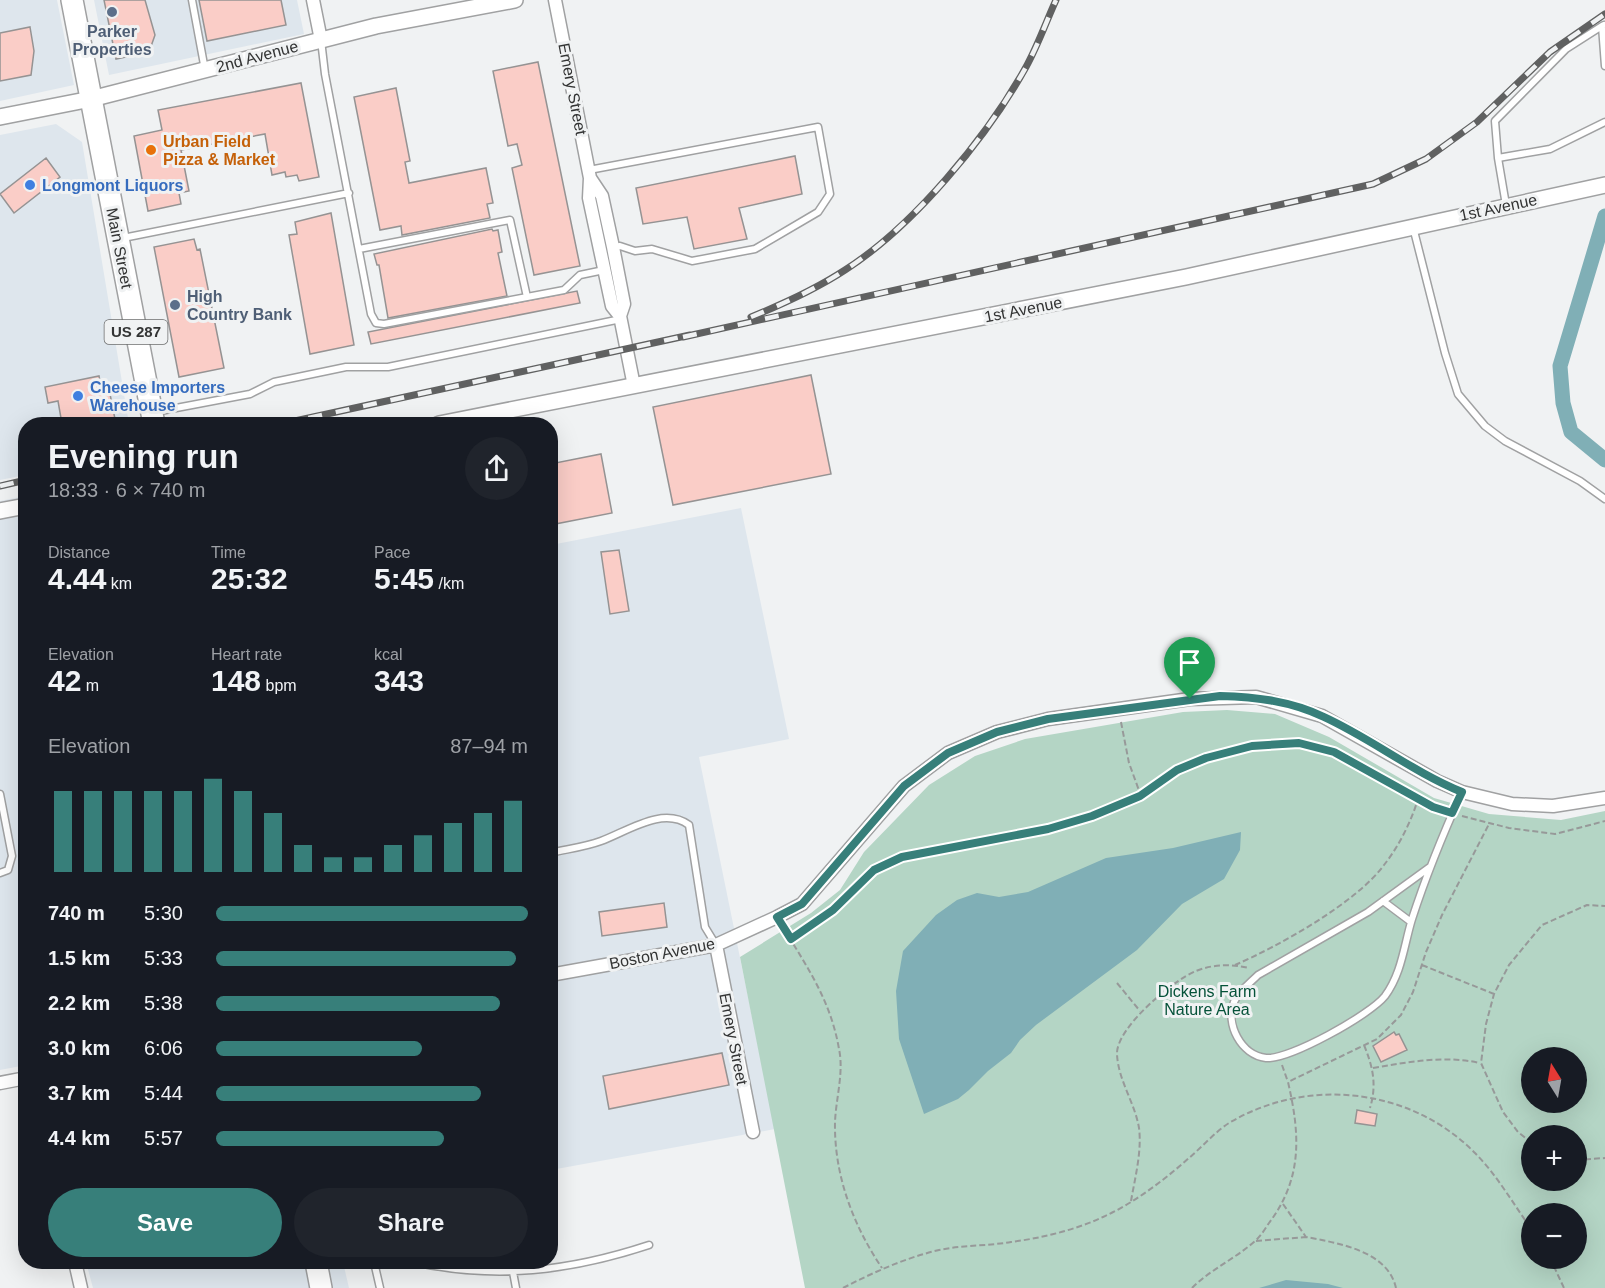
<!DOCTYPE html>
<meta charset="utf-8">
<style>
:root{--surface:#171b24;--page:#20242c;--text:#f1f3f6;--muted:#9ea1a6;--accent:#377f7a}
body{margin:0;font-family:Helvetica,sans-serif;background:var(--page);color:var(--text);height:100vh;display:flex;flex-direction:column;font-size:22px;white-space:nowrap}
*{box-sizing:border-box;margin:0}
p{font-size:20px;color:var(--muted)}
.icon{flex:none;width:33px;height:33px;fill:none;stroke:currentColor;stroke-width:2;stroke-linecap:round;stroke-linejoin:round}
.map{position:relative;flex:1;overflow:hidden}
.side{position:absolute;left:18px;top:417px;width:540px;height:852px;display:flex;flex-direction:column;background:var(--surface);border-radius:24px;box-shadow:0 6px 24px #0002}
.side>*{flex:none}
.needle{width:39px;rotate:349deg}
.controls{position:absolute;left:1521px;top:1047px;display:grid;gap:12px}
.controls a{display:grid;place-items:center;width:66px;height:66px;border-radius:50%;background:var(--surface);box-shadow:0 6px 24px #0002;font-size:30px}
.pin{position:absolute;display:grid;place-items:center;width:51px;height:51px;color:#fff;margin:-62px -26px;border-radius:50% 50% 50% 0;rotate:-45deg;box-shadow:0 0 6px #0007}
.pin .icon{rotate:45deg}
.round{display:grid;place-items:center;flex:none;width:63px;height:63px;border-radius:32px;background:var(--page)}
.overview{display:flex;align-items:center;justify-content:space-between;height:102px;padding:0 30px}
h1{font-size:33px;font-weight:800;line-height:45px}
.figures{display:grid;grid-template-columns:repeat(3,1fr);gap:9px;height:102px;padding:6px 30px}
.figures div{display:grid;align-content:center}
.figures b{font-size:30px;font-weight:800}
.figures small{font-size:16px;font-weight:400}
.figures p{font-size:16px}
.chart{height:168px;padding:12px 30px}
.chart p{display:flex;justify-content:space-between}
.chart svg{width:100%;height:108px;margin-top:6px;stroke:var(--accent);stroke-width:6}
.action{display:flex;gap:12px;margin-top:auto;padding:12px 30px}
.action a{flex:1;height:69px;border-radius:36px;background:var(--accent);color:#fff;font-size:24px;font-weight:800;line-height:69px;text-align:center}
.action a+a{background:var(--page);color:var(--text)}
ul{padding:0 30px;list-style:none;font-size:20px}
li{display:grid;grid-template-columns:96px 72px 1fr;align-items:center;height:45px}
li i{height:15px;border-radius:8px;background:var(--accent)}
.map>svg:first-child{display:block}
.built{fill:#dee6ed}
.green{fill:#b4d5c5;fill-rule:evenodd}
.water{fill:#80afb6}
.lines{fill:none;stroke-linecap:round;stroke-linejoin:round}
.canal{stroke:#80afb6;stroke-width:15}
.building{fill:#facdc7;stroke:#959393;stroke-width:1.5}
.service-casing{stroke:#a0a1a2;stroke-width:9}
.minor-casing{stroke:#a0a1a2;stroke-width:15}
.tertiary-casing{stroke:#a0a1a2;stroke-width:18}
.trunk-casing{stroke:#a0a1a2;stroke-width:24}
.path{stroke:#979999;stroke-width:2;stroke-dasharray:6 3;stroke-linecap:butt}
.service{stroke:#fff;stroke-width:6}
.minor{stroke:#fff;stroke-width:12}
.tertiary{stroke:#fff;stroke-width:15}
.trunk{stroke:#fff;stroke-width:21}
.rail-casing{stroke:#606161;stroke-width:7}
.rail{stroke:#f0f2f3;stroke-width:4.5;stroke-dasharray:14;stroke-linecap:butt}
.route-casing{stroke:#fff;stroke-width:12}
.route{stroke:#377f7a;stroke-width:8}
.service-dot{fill:#5c6f8a;stroke:#f0f2f3;stroke-width:2}
.food-dot{fill:#e8710a;stroke:#f0f2f3;stroke-width:2}
.shop-dot{fill:#3f7fe0;stroke:#f0f2f3;stroke-width:2}
.labels{text-anchor:middle;stroke-width:6;stroke-linejoin:round;paint-order:stroke}
.shield{fill:#f0f2f3;stroke:#6c6d6d;stroke-width:1.5}
.shield-label{font-size:15px;font-weight:bold;fill:#333434}
.service-label{font-size:16px;font-weight:bold;fill:#4e5e75;stroke:#f0f2f3}
.street-label{font-size:16px;fill:#333434;stroke:#f0f2f3}
.food-label{font-size:16px;font-weight:bold;fill:#c56008;stroke:#f0f2f3;text-anchor:start}
.shop-label{font-size:16px;font-weight:bold;fill:#366cbe;stroke:#f0f2f3;text-anchor:start}
.park-label{font-size:16px;fill:#055239;stroke:#f0f2f3}
</style>
<div class="map">
<svg width="1605" height="1288" viewBox="0 0 1605 1288">
<rect width="100%" height="100%" fill="#f0f2f3"/>
<path class="built" d="M 0,0 L 57,0 L 74,85 L 0,101 Z
M 94,0 L 297,0 L 304,34 L 109,75 Z
M 56,124 L 82,142 L 129,424 L 26,424 L 25,475 L 0,480 L 0,135 Z
M 25,496 L 26,1065 L 0,1070 L 0,501 Z
M 741,508 L 789,739 L 699,757 L 775,1129 L 551,1170 L 551,545 Z
M 86,1262 L 343,1262 L 349,1288 L 93,1288 Z"/>
<path class="green" d="M 1227,710 L 1275,714 L 1329,737 L 1434,798 L 1489,814 L 1561,820 L 1605,811 L 1605,1288 L 805,1288 L 740,957 L 811,913 L 840,890 L 864,852 L 929,785 L 975,756 L 1025,739 L 1183,712 ZM 1532,1058 L 1576,1058 L 1576,1102 L 1532,1102 ZM 1532,1136 L 1576,1136 L 1576,1180 L 1532,1180 ZM 1532,1214 L 1576,1214 L 1576,1258 L 1532,1258 Z"/>
<path class="water" d="M 1241,832 L 1240,850 L 1224,879 L 1182,904 L 1137,950 L 1036,1025 L 1020,1040 L 1011,1053 L 988,1071 L 969,1090 L 958,1099 L 924,1114 L 899,1039 L 896,991 L 903,951 L 936,915 L 957,900 L 977,893 L 999,897 L 1028,892 L 1106,858 L 1173,848 Z
M 1286,1280 L 1328,1284 L 1343,1288 L 1259,1288 Z"/>
<g class="lines">
<path class="canal" d="M 1605,216 L 1560,366 L 1563,403 L 1571,432 L 1605,460"/>
</g>
<path class="building" d="M 104,0 L 145,0 L 155,35 L 149,52 L 116,59 Z
M 199,0 L 281,0 L 286,25 L 207,41 Z
M 30,27 L 34,51 L 31,75 L 0,81 L 0,33 Z
M 538,62 L 580,266 L 534,275 L 512,168 L 522,165 L 517,144 L 508,146 L 493,71 Z
M 301,83 L 319,177 L 299,181 L 297,175 L 286,177 L 285,172 L 272,175 L 265,134 L 181,150 L 189,191 L 179,193 L 181,204 L 148,211 L 134,136 L 162,130 L 158,110 Z
M 396,88 L 410,161 L 405,162 L 409,183 L 486,168 L 493,203 L 487,204 L 490,218 L 402,235 L 401,226 L 380,230 L 354,97 Z
M 795,156 L 802,194 L 739,208 L 747,239 L 694,249 L 687,217 L 643,224 L 636,188 Z
M 46,158 L 60,177 L 14,213 L 0,194 Z
M 331,213 L 354,345 L 310,354 L 289,235 L 297,234 L 295,222 Z
M 492,229 L 493,231 L 498,230 L 502,252 L 498,253 L 507,296 L 388,318 L 379,265 L 377,265 L 374,254 Z
M 194,239 L 197,250 L 200,249 L 224,368 L 179,377 L 154,247 Z
M 577,291 L 580,303 L 371,344 L 368,332 Z
M 811,375 L 831,474 L 673,505 L 653,407 Z
M 99,376 L 102,391 L 109,389 L 116,424 L 62,424 L 58,401 L 48,403 L 45,387 Z
M 601,454 L 612,513 L 550,525 L 550,464 Z
M 619,550 L 629,611 L 610,614 L 601,552 Z
M 664,903 L 667,927 L 602,936 L 599,912 Z
M 1394,1032 L 1396,1035 L 1399,1034 L 1407,1050 L 1381,1062 L 1373,1046 Z
M 722,1053 L 729,1085 L 609,1109 L 603,1076 Z
M 1357,1110 L 1377,1114 L 1375,1126 L 1355,1123 Z"/>
<g class="lines">
<defs>
<path id="service" d="M 192,0 L 205,70
M 1604,25 L 1602,26 L 1605,66
M 321,40 L 325,74 L 371,314 L 376,323 L 384,324 L 564,290 L 580,275 L 604,270
M 1498,158 L 1495,121 L 1566,49 L 1602,26
M 589,170 L 818,127 L 830,194 L 818,212 L 755,249 L 692,261 L 652,249 L 635,251 L 620,246 L 613,247
M 1506,205 L 1498,158 L 1550,149 L 1605,122
M 1413,227 L 1445,353 L 1458,394 L 1485,426 L 1505,441 L 1580,481 L 1605,499
M 123,238 L 349,193
M 359,249 L 510,220 L 527,297
M 155,412 L 250,394 L 274,382 L 346,367 L 388,367 L 621,319
M 0,794 L 12,856 L 8,870 L 0,873
M 550,853 C 567,849 585,847 601,841 C 628,831 663,806 689,825 L 705,927 L 716,945
M 1430,867 L 1368,912 L 1258,975 C 1250,983 1239,991 1234,1002 C 1225,1024 1241,1055 1266,1058 C 1289,1060 1370,1015 1385,996 C 1402,973 1404,945 1412,919 C 1426,876 1443,834 1462,792
M 1383,901 L 1411,922
M 374,1262 L 380,1288
M 414,1262 C 496,1280 570,1271 649,1245
M 513,1272 L 516,1288"/>
<path id="minor" d="M 313,0 L 321,40
M 555,0 L 590,178 L 589,198 L 612,306 L 620,316
M 590,178 L 602,196 L 613,247 L 624,304 L 620,316 L 634,386
M 716,945 L 753,1132
M 550,975 L 716,945 L 777,917 L 802,904 L 904,786 L 948,753 L 997,732 L 1048,719 L 1190,699 L 1256,697 L 1322,716 L 1437,781 L 1462,792 L 1512,804 L 1553,806 L 1605,798
M 0,1083 L 26,1078
M 75,1262 L 81,1288"/>
<path id="tertiary" d="M 0,117 L 91,99 L 376,26 L 515,0
M 439,424 L 1186,277 L 1605,185
M 0,511 L 26,506"/>
<path id="trunk" d="M 72,0 L 154,424
M 316,1262 L 321,1288"/>
</defs>
<use href="#service" class="service-casing"/>
<use href="#minor" class="minor-casing"/>
<use href="#tertiary" class="tertiary-casing"/>
<use href="#trunk" class="trunk-casing"/>
<path class="path" d="M 1121,722 L 1129,763 L 1141,796
M 1462,816 L 1509,828 L 1555,834 L 1605,821
M 784,929 C 808,968 831,1002 839,1049 C 844,1072 836,1098 835,1122 C 834,1175 853,1225 882,1268
M 791,939 L 833,910 L 874,870 L 902,857 L 1048,829 L 1092,816 L 1141,796 L 1177,770 L 1206,758 L 1252,746 L 1299,743 L 1333,752 L 1443,810
M 1235,965 C 1279,946 1356,903 1384,865 C 1399,846 1411,822 1418,799
M 1422,965 L 1494,994
M 1117,983 L 1140,1011
M 1364,1045 C 1373,1067 1377,1085 1370,1108
M 1282,1065 L 1288,1082
M 1373,1068 C 1409,1062 1444,1055 1480,1063
M 1532,1143 L 1518,1132 L 1503,1112 L 1481,1063 L 1486,1024 L 1494,994 L 1509,965 L 1542,925 L 1587,905 L 1605,906
M 1576,1160 L 1605,1158
M 1131,1201 C 1135,1178 1142,1151 1139,1128 C 1135,1103 1118,1080 1117,1054 C 1116,1028 1173,980 1196,971 C 1213,964 1232,964 1249,968
M 1283,1204 L 1306,1237 C 1338,1243 1388,1251 1396,1288
M 1256,1241 L 1306,1237
M 1550,1258 L 1564,1288
M 843,1288 C 874,1272 905,1258 939,1250 C 963,1245 988,1246 1011,1242 C 1042,1238 1075,1230 1103,1217 C 1134,1203 1163,1181 1189,1158 C 1202,1147 1215,1132 1229,1123 C 1308,1076 1411,1088 1475,1153 C 1497,1175 1514,1205 1532,1230
M 1192,1288 C 1211,1269 1235,1259 1255,1241 C 1261,1236 1265,1229 1269,1223 C 1303,1178 1300,1134 1288,1082 L 1377,1039 L 1401,1015 L 1413,992 L 1426,952 L 1442,915 L 1489,824"/>
<use href="#service" class="service"/>
<use href="#minor" class="minor"/>
<use href="#tertiary" class="tertiary"/>
<use href="#trunk" class="trunk"/>
<defs>
<path id="rail" d="M 751,317 C 783,304 816,289 845,270 C 914,226 987,137 1026,67 C 1038,45 1046,22 1056,0
M 683,337 L 1373,184 L 1426,159 L 1477,122 L 1550,52 L 1605,14
M 281,424 L 690,335
M 0,486 L 26,480"/>
</defs>
<use href="#rail" class="rail-casing"/>
<use href="#rail" class="rail"/>
</g>
<g class="lines">
<defs>
<path id="route" d="M 1220,696 C 1256,697 1291,701 1324,717 C 1372,739 1413,772 1462,792 L 1452,813 L 1433,807 L 1334,752 L 1299,743 L 1252,746 L 1206,758 L 1177,770 L 1140,796 L 1092,816 L 1048,829 L 902,857 L 874,870 L 833,910 L 791,939 L 777,917 L 802,904 L 904,786 L 948,753 L 997,732 L 1048,719 Z"/>
</defs>
<use href="#route" class="route-casing"/>
<use href="#route" class="route"/>
</g>
<g class="service-dot">
<circle cx="112" cy="12" r="6"/>
<circle cx="175" cy="305" r="6"/>
</g>
<circle class="food-dot" cx="151" cy="150" r="6"/>
<g class="shop-dot">
<circle cx="30" cy="185" r="6"/>
<circle cx="78" cy="396" r="6"/>
</g>
<g class="labels">
<rect class="shield" x="104.5" y="320" width="63" height="24" rx="4.5"/>
<g class="shield-label">
<text x="136" y="337">US 287</text>
</g>
<g class="service-label">
<text x="112" y="37">Parker<tspan x="112" dy="18">Properties</tspan></text>
<text x="187" y="302" text-anchor="start">High<tspan x="187" dy="18">Country Bank</tspan></text>
</g>
<g class="street-label">
<text transform="translate(257 56) rotate(-15)" y="6">2nd Avenue</text>
<text transform="translate(573 89) rotate(79)" y="6">Emery Street</text>
<text transform="translate(1498 207) rotate(-12)" y="6">1st Avenue</text>
<text transform="translate(120 248) rotate(79)" y="6">Main Street</text>
<text transform="translate(1023 309) rotate(-11)" y="6">1st Avenue</text>
<text transform="translate(662 953) rotate(-11)" y="6">Boston Avenue</text>
<text transform="translate(734 1039) rotate(79)" y="6">Emery Street</text>
</g>
<g class="food-label">
<text x="163" y="147">Urban Field<tspan x="163" dy="18">Pizza &amp; Market</tspan></text>
</g>
<g class="shop-label">
<text x="42" y="191">Longmont Liquors</text>
<text x="90" y="393">Cheese Importers<tspan x="90" dy="18">Warehouse</tspan></text>
</g>
<g class="park-label">
<text x="1207" y="997">Dickens Farm<tspan x="1207" dy="18">Nature Area</tspan></text>
</g>
</g>
</svg>
<div class="controls">
<a><svg class="needle" viewBox="-14 -14 28 28"><path d="M0-13l5 13h-10z" fill="#e53935"/><path d="M0 13l5-13h-10z" fill="#9ea1a6"/></svg></a>
<a>+</a>
<a>−</a>
</div>
<div class="pin" style="left:1190px;top:699px;background:#1e9e55"><svg class="icon" aria-label="arrive" viewBox="0 0 24 24"><path d="M6 21V4h12l-3 4 3 4H6"/></svg></div>
<section class="side">
<div class="overview"><div><h1>Evening run</h1><p>18:33 · 6 × 740 m</p></div><a class="round"><svg class="icon" aria-label="share" viewBox="0 0 24 24"><path d="M12 15V3M7 8l5-5 5 5M5 13v7h14v-7"/></svg></a></div>
<div class="figures">
<div><p>Distance</p><b>4.44<small> km</small></b></div>
<div><p>Time</p><b>25:32</b></div>
<div><p>Pace</p><b>5:45<small> /km</small></b></div>
</div>
<div class="figures">
<div><p>Elevation</p><b>42<small> m</small></b></div>
<div><p>Heart rate</p><b>148<small> bpm</small></b></div>
<div><p>kcal</p><b>343</b></div>
</div>
<div class="chart"><p><span>Elevation</span>87–94 m</p>
<svg viewBox="0 0 160 44" preserveAspectRatio="none"><path d="M5 44V11M15 44V11M25 44V11M35 44V11M45 44V11M55 44V6M65 44V11M75 44V20M85 44V33M95 44V38M105 44V38M115 44V33M125 44V29M135 44V24M145 44V20M155 44V15"/></svg>
</div>
<ul>
<li><b>740 m</b>5:30<i style="width:100%"></i></li>
<li><b>1.5 km</b>5:33<i style="width:96%"></i></li>
<li><b>2.2 km</b>5:38<i style="width:91%"></i></li>
<li><b>3.0 km</b>6:06<i style="width:66%"></i></li>
<li><b>3.7 km</b>5:44<i style="width:85%"></i></li>
<li><b>4.4 km</b>5:57<i style="width:73%"></i></li>
</ul>
<div class="action"><a>Save</a><a>Share</a></div>
</section>
</div>
